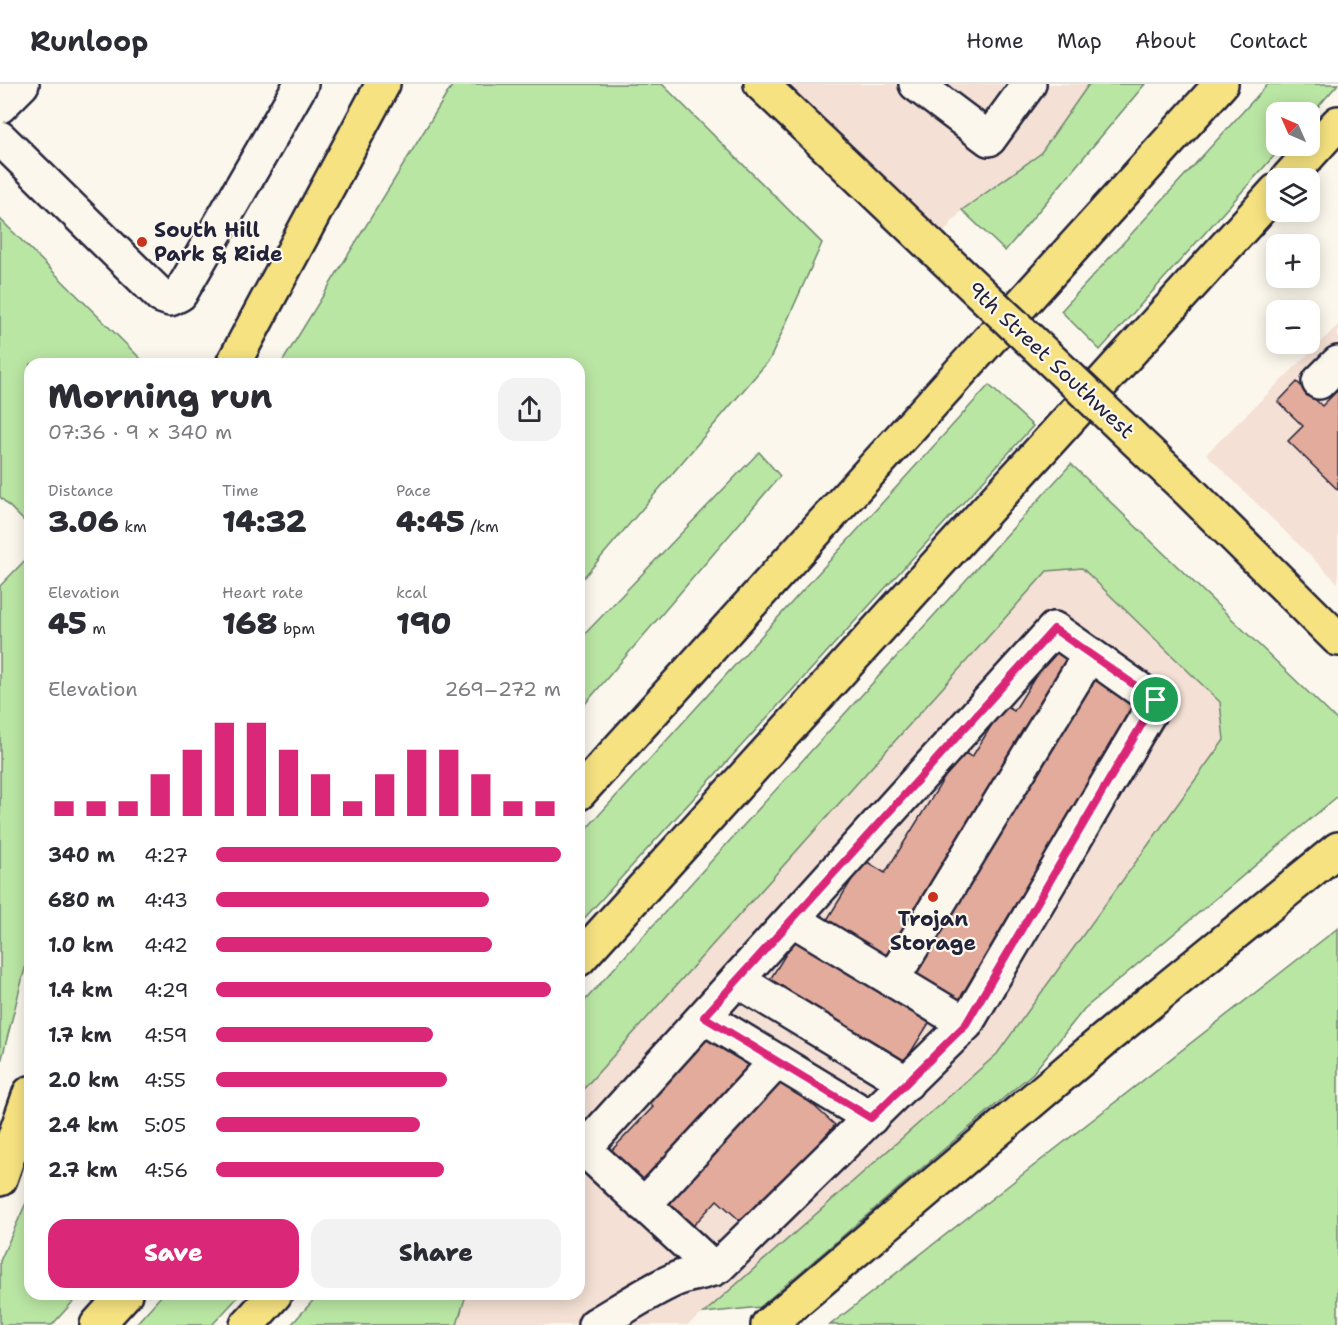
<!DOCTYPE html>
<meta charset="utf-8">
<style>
:root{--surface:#fff;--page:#f2f2f3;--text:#2b2b33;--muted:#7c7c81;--line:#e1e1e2;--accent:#db2777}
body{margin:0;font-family:"Shantell Sans",sans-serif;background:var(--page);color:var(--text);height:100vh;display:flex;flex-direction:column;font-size:22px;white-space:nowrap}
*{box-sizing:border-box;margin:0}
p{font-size:20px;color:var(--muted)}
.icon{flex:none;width:33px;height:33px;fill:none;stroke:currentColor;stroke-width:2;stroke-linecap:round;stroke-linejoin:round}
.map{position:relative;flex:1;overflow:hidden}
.panel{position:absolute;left:24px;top:274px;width:561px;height:942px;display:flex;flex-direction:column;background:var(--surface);border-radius:18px;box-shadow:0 3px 15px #0003}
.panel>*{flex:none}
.needle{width:39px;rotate:315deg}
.controls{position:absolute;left:1266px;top:18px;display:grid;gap:12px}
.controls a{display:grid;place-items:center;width:54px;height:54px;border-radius:12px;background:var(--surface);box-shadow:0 3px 15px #0003;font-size:30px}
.pin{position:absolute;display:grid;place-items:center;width:51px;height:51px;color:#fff;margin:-26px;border:3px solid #fff;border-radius:50%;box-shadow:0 2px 6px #0007}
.round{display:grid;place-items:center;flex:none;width:63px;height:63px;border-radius:18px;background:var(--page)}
.headline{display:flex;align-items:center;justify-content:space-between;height:102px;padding:0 24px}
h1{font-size:33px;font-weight:800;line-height:45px}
.figures{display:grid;grid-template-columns:repeat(3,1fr);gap:9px;height:102px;padding:6px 24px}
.figures div{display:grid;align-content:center}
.figures b{font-size:30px;font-weight:800}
.figures small{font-size:16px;font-weight:400}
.figures p{font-size:16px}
.chart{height:168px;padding:12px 24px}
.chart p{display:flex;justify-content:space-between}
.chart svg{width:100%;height:108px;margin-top:6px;stroke:var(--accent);stroke-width:6}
.cta{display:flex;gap:12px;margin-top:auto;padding:12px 24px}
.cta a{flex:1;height:69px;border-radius:18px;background:var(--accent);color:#fff;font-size:24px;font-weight:800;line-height:69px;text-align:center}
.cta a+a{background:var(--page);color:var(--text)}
ul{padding:0 24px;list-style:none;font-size:20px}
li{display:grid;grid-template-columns:96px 72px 1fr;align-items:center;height:45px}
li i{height:15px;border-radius:8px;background:var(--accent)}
header{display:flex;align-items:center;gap:36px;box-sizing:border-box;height:84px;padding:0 30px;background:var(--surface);border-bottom:2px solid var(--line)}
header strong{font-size:28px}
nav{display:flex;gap:33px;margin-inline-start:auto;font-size:21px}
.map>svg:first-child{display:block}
.built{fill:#f4e0d4}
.green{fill:#bae6a4;stroke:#6e8470;stroke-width:1.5}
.building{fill:#e3ab9b;stroke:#22223b;stroke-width:1.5}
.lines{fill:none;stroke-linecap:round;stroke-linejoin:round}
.minor-casing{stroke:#22223b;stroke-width:38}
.major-casing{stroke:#22223b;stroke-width:38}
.highway-casing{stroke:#22223b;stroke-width:38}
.minor{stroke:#fbf7ec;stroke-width:33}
.major{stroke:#f6e281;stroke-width:33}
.highway{stroke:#f6e281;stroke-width:33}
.major-bridge-casing{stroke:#22223b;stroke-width:38;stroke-linecap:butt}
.major-bridge{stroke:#f6e281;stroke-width:33}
.route-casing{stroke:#fff;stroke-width:12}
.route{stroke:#db2777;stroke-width:8}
.poi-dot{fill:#c8321e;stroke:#fbf7ec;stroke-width:2}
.labels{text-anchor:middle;stroke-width:4.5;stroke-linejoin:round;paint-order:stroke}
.poi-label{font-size:21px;font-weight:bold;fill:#22223b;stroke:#fbf7ec;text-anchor:start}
.street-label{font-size:21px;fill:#22223b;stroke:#fbf7ec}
</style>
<header>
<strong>Runloop</strong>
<nav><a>Home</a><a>Map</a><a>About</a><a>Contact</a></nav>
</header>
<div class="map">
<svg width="1338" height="1241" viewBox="0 0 1338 1241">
<rect width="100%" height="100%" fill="#fbf7ec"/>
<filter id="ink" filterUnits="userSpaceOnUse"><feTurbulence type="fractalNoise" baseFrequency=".0167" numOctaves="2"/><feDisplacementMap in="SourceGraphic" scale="12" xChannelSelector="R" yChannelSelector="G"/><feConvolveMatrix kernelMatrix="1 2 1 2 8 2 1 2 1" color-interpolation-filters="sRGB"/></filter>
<g filter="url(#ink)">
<path class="built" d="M 761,0 L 1089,0 L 1040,70 L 962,126 L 932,163 Z
M 1338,241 L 1338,499 L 1206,370 Z
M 1082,484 L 1220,618 L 1224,656 L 997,970 L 704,1229 L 687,1241 L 457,1241 L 466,1211 L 579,1210 L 579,1010 L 1047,487 Z"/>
<path class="green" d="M 453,0 L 662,0 L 822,159 L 770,275 L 579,499 L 579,280 L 281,280 Z
M 1089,0 L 1145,0 L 1005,167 L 962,126 L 1040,70 Z
M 1268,0 L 1338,0 L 1310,32 L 1310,28 L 1276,28 L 1276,62 L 1283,62 L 1100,266 L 1061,227 Z
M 0,135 L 146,280 L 30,280 L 30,443 L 0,413 Z
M 989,301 L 1033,342 L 579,840 L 579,753 Z
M 759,368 L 780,392 L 579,627 L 579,556 Z
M 1071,380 L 1338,637 L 1338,712 L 1084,925 L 1033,989 L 760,1223 L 704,1229 L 997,970 L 1224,656 L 1220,618 L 1082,484 L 1047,487 L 579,1010 L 579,923 Z
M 30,471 L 30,865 L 0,982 L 0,502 Z
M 1338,844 L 1338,1241 L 830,1241 Z
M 30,1110 L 30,1210 L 79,1211 L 52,1241 L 0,1241 L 0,1177 Z
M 162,1211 L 162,1210 L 240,1211 L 212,1241 L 135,1241 Z
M 318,1211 L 318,1210 L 466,1211 L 457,1241 L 291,1241 Z"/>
<path class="building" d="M 1297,298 L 1322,322 L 1338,306 L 1338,406 L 1288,357 L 1303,342 L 1278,318 Z
M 1052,566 L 1073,579 L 888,877 L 825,839 L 864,776 L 885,789 L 961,667 L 972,673 L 1004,621 L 1014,627 Z
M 1093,592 L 1136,618 L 1130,628 L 1140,634 L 963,922 L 909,890 Z
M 799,849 L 934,931 L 904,979 L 769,897 Z
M 709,944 L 754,986 L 647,1101 L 611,1067 L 653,1023 L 644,1015 Z
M 779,990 L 835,1041 L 745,1141 L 717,1116 L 693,1142 L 665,1117 Z"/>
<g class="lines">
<defs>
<path id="minor" d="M 916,0 L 989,55 L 1029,0
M 0,22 L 22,0
M 0,54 L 161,212 L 170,215 L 180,210 L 301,0
M 1319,298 L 1338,279
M 792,835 L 966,940
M 737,896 L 907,999
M 892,896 L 1090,570
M 704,933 L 871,1034
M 644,1121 L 777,977
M 595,1241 C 621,1226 647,1208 674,1196 C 689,1189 705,1190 719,1182 L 966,940 L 1156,617 L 1054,545 L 584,1065 L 714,1185"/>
<path id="major" d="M 761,0 L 932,163
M 1186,404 L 1338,555"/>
<path id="highway" d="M 1288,94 L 1338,39
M 233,280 L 383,0
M 579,709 L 1221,0
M 579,875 L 1276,107
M 0,1095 L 30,1009
M 97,1241 L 125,1210
M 247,1241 L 275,1210
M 768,1241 L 1106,954 L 1338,765"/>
</defs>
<use href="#minor" class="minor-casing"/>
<use href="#major" class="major-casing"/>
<use href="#highway" class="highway-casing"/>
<use href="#minor" class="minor"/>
<use href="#major" class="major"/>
<use href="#highway" class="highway"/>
<defs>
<path id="major-bridge" d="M 932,163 L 1186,404"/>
</defs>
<use href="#major-bridge" class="major-bridge-casing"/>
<use href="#major-bridge" class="major-bridge"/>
</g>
</g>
<g class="lines" filter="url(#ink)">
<defs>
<path id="route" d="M 1054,545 L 1156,616 L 966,940 L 871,1034 L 704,933 Z"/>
</defs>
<use href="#route" class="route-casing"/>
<use href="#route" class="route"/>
</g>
<g class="poi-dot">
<circle cx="142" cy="158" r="6"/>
<circle cx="933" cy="813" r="6"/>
</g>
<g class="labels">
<g class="poi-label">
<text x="154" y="153">South Hill<tspan x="154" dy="24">Park &amp; Ride</tspan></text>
<text x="933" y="842" text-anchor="middle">Trojan<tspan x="933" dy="24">Storage</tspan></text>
</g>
<g class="street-label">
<text transform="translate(1051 276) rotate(43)" y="7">9th Street Southwest</text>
</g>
</g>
</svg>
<div class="controls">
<a><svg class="needle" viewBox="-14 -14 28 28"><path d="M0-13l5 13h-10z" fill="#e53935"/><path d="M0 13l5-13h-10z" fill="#7c7c81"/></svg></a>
<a><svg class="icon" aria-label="layers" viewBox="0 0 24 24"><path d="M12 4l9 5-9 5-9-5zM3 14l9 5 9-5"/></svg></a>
<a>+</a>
<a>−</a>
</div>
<div class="pin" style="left:1156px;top:616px;background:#1e9e55"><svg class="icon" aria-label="arrive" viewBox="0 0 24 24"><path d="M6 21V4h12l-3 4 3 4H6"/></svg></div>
<section class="panel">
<div class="headline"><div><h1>Morning run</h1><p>07:36 · 9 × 340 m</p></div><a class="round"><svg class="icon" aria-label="share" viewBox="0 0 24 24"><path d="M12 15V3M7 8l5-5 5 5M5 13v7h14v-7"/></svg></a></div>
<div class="figures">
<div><p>Distance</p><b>3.06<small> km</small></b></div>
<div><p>Time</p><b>14:32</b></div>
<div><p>Pace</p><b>4:45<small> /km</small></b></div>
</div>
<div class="figures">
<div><p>Elevation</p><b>45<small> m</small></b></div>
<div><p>Heart rate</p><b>168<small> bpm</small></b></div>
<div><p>kcal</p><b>190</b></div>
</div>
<div class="chart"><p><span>Elevation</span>269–272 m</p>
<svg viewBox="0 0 160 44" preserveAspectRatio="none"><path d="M5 44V38M15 44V38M25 44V38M35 44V27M45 44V17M55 44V6M65 44V6M75 44V17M85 44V27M95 44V38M105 44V27M115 44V17M125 44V17M135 44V27M145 44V38M155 44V38"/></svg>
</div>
<ul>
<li><b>340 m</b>4:27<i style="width:100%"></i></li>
<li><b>680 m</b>4:43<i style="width:79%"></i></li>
<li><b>1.0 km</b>4:42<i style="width:80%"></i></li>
<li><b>1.4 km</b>4:29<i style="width:97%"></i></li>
<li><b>1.7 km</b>4:59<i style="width:63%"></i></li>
<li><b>2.0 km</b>4:55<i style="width:67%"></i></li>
<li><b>2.4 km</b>5:05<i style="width:59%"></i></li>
<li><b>2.7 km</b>4:56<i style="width:66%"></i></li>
</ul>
<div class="cta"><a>Save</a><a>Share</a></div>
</section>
</div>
